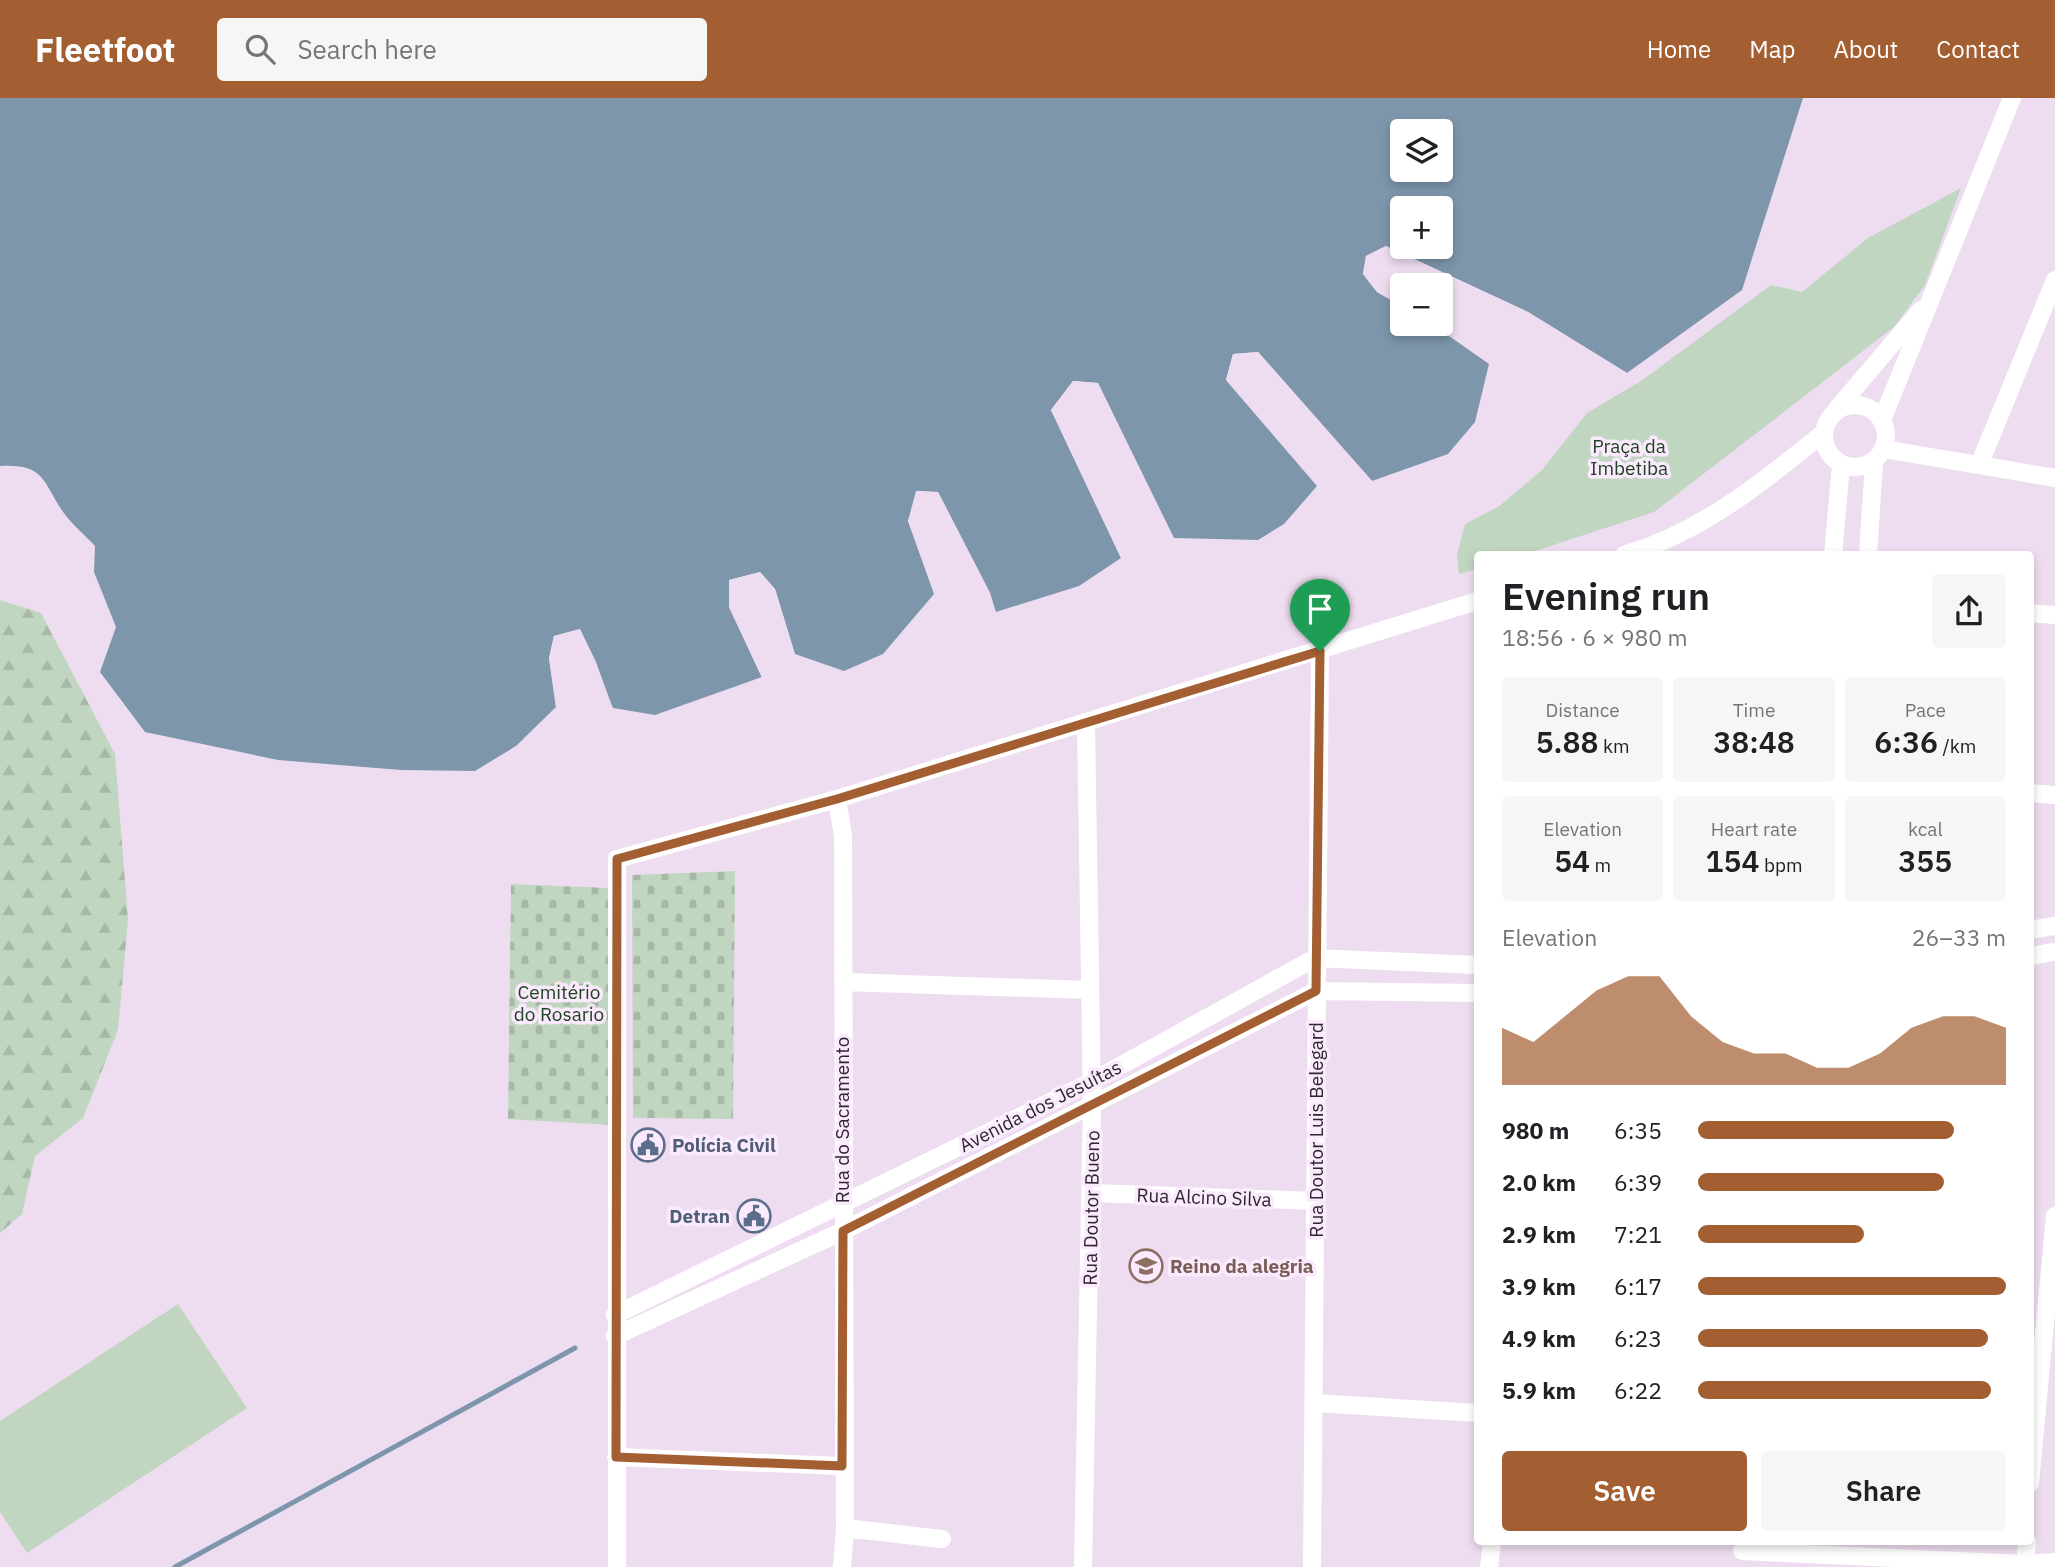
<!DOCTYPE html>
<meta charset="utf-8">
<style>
:root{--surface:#fff;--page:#f6f6f6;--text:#202124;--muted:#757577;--accent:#a35e31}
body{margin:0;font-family:"IBM Plex Sans",sans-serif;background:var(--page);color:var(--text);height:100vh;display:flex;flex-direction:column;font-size:26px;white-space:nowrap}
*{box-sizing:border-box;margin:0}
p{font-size:23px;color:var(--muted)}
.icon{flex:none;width:38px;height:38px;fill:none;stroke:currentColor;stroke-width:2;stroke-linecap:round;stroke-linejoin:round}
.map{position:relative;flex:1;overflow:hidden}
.side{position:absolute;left:1474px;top:453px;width:560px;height:994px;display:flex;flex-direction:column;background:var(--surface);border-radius:7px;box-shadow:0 4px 10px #0003}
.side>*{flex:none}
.controls{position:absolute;left:1390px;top:21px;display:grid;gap:14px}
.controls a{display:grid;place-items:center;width:63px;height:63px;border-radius:7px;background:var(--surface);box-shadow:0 4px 10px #0003;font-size:35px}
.pin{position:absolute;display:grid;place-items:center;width:60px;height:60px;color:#fff;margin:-72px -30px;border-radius:50% 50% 50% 0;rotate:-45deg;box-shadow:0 0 7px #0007}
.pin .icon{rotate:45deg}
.round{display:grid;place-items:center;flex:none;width:74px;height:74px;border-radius:7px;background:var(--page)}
.summary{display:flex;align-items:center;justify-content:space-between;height:119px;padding:0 28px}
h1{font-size:38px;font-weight:600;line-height:52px}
.stats{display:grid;grid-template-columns:repeat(3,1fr);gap:10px;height:119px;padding:7px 28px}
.stats div{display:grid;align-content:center;border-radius:7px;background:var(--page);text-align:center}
.stats b{font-size:30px;font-weight:600}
.stats small{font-size:19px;font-weight:400}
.stats p{font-size:19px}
.chart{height:196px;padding:14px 28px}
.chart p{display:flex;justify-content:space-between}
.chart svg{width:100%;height:126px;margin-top:7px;fill:var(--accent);opacity:.7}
.cta{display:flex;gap:14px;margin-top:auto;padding:14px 28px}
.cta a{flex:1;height:80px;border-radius:7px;background:var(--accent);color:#fff;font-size:28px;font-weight:600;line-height:80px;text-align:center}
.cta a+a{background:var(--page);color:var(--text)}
ul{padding:0 28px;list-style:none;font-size:23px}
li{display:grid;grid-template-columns:112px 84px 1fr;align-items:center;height:52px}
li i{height:18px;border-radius:9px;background:var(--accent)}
header{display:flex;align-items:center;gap:42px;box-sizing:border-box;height:98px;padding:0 35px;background:var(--accent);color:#fff}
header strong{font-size:33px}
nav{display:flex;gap:38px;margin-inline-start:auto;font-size:24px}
.search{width:490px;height:63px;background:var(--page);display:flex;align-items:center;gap:18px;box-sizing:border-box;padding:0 24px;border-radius:7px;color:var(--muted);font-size:26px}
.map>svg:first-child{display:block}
.green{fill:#c1d6c1}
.forest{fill:url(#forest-firs)}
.cemetery{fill:url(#cemetery-stones)}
.water{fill:#7d96ab;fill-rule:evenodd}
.pier{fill:#eeddf0}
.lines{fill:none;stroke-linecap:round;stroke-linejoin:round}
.stream{stroke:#7d96ab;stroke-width:5}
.minor{stroke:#fff;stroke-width:18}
.route-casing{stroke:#fff;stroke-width:14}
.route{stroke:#a35e31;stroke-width:9}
.labels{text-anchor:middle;stroke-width:7;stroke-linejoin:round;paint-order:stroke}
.park-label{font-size:19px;fill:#1e4320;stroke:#fbeafd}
.street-label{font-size:19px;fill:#2d272e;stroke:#fbeafd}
.service-label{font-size:19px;font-weight:bold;fill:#4e5e75;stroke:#fbeafd;text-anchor:start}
.education-label{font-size:19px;font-weight:bold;fill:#785e54;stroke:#fbeafd;text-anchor:start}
</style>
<header>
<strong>Fleetfoot</strong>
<div class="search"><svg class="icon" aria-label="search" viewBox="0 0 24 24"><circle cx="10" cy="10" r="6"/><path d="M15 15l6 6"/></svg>Search here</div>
<nav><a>Home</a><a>Map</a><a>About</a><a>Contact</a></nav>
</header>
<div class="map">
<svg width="2055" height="1469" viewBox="0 0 2055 1469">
<defs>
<pattern id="forest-firs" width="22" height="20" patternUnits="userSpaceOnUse" patternTransform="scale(1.75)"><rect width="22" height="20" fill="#c1d6c1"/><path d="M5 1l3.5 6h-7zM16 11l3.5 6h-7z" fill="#a6b8a6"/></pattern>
<pattern id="cemetery-stones" width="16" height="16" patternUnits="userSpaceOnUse" patternTransform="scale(1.75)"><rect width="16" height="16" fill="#c1d6c1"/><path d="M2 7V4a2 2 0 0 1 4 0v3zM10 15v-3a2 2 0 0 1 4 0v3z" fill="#a6b8a6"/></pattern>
</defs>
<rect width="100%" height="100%" fill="#eeddf0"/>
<path class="green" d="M 1961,90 L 1925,187 L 1894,229 L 1654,414 L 1523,457 L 1477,457 L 1477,471 L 1459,476 L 1457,457 L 1465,426 L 1498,409 L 1542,372 L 1587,315 L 1641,283 L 1771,187 L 1802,194 L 1868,140 Z
M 178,1206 L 247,1310 L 27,1455 L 0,1414 L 0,1323 Z"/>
<path class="forest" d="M 0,502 L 41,515 L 115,656 L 128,822 L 118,932 L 83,1020 L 35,1058 L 22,1116 L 0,1135 Z"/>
<path class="cemetery" d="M 735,773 L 733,1021 L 633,1020 L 632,777 Z
M 511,786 L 608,790 L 611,1027 L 508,1021 Z"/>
<path class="water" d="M 0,0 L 1803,0 L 1742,192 L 1627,275 L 1528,214 L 1386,148 L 1366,158 L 1363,176 L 1377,194 L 1402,208 L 1402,226 L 1432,226 L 1489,266 L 1475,324 L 1448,356 L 1372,383 L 1258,254 L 1233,256 L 1226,282 L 1317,388 L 1284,426 L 1258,442 L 1174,440 L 1098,285 L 1073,283 L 1051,312 L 1121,460 L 1079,488 L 996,514 L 990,495 L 938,394 L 917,393 L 908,423 L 934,496 L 883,556 L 844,573 L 795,556 L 775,491 L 760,474 L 729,482 L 729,509 L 762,579 L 655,617 L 613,610 L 580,531 L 554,538 L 549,560 L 556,609 L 516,648 L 475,673 L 401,672 L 278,662 L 145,634 L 100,574 L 116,529 L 94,474 L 95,448 C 84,436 70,425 61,411 C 42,381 43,366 0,368 ZM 1402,33 L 1440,33 L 1440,72 L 1402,72 ZM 1402,110 L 1440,110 L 1440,149 L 1402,149 Z"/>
<path class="pier" d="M 1386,148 L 1528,214 L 1627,275 L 1625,277 L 1526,217 L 1387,151 L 1369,160 L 1367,175 L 1380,191 L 1402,204 L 1402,208 L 1377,194 L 1363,176 L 1366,158 Z
M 1258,254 L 1372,383 L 1369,385 L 1257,257 L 1235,259 L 1230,281 L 1320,386 L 1320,391 L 1226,282 L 1233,256 Z
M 1073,283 L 1098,285 L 1174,444 L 1096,288 L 1075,287 L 1055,313 L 1100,405 L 1124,462 L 1121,460 L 1051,312 Z
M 916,393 L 938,394 L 990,495 L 996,518 L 993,516 L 987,497 L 936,397 L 919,397 L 912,423 L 937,495 L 936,499 L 908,423 Z
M 760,474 L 775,491 L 796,560 L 792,557 L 772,493 L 759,478 L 732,485 L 733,509 L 765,577 L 763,582 L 729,509 L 729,482 Z
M 580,531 L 596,564 L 614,614 L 610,611 L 578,535 L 557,541 L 552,561 L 557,612 L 556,609 L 549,560 L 554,538 Z"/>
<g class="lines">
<path class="stream" d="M 175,1469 L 575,1250"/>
<path class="minor" d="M1824 338a31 31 0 1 1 62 0a31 31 0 1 1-62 0Z
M 1837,311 L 1921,212
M 1882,322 L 2012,0
M 1884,351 L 2055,380
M 1980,365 L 2055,182
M 1624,457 C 1700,435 1762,385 1822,336
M 1833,457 L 1841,367
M 1868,457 L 1874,364
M 2030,515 L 2055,517
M 2030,695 L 2055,697
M 837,701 L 843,738 L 845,1430 L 842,1469
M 2030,832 L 2055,828
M 2030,858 L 2055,854
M 843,884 L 1090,892
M 1092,1095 L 1316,1103
M 615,1217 L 1091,984 L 1315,860 L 1477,867
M 615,1238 L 843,1133 L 1316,893 L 1477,895
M 1315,1305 L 1477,1315
M 616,1359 L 842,1368
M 2030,1385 L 2055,1118
M 845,1430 L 942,1441
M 1742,1453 L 2025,1466 L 2055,1464
M 2025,1466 L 2027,1444
M 617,1469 L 617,761 L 837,701 L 1477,503
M 1083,1469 L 1092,1008 L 1086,624
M 1312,1469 L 1320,553
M 1489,1469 L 1492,1444"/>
</g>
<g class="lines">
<defs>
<path id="route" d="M 1320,553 L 1316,893 L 843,1133 L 842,1368 L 616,1359 L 617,761 L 837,701 Z"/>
</defs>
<use href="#route" class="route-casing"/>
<use href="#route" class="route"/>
</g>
<defs>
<symbol id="civic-ring" viewBox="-11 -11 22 22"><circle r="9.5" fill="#fbeafd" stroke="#5c6f8a" stroke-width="1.5"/><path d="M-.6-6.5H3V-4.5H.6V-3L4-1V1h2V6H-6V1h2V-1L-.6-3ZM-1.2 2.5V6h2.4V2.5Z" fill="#5c6f8a"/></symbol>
<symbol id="school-ring" viewBox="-11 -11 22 22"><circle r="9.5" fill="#fbeafd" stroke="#8d6e63" stroke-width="1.5"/><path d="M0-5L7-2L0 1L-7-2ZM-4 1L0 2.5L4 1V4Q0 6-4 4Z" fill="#8d6e63"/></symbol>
</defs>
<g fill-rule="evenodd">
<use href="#civic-ring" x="629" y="1028" width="38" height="38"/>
<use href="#civic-ring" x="735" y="1099" width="38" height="38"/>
<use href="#school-ring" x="1127" y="1149" width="38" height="38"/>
</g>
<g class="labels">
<g class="park-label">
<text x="1629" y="355">Praça da<tspan x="1629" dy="22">Imbetiba</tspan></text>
<text x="559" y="901">Cemitério<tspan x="559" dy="22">do Rosario</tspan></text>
</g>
<g class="street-label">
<text transform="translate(1040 1008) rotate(-27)" y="7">Avenida dos Jesuítas</text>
<text transform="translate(842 1022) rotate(-90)" y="7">Rua do Sacramento</text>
<text transform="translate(1316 1032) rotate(-90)" y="7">Rua Doutor Luis Belegard</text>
<text transform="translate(1204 1099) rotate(2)" y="7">Rua Alcino Silva</text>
<text transform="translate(1091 1110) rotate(-89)" y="7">Rua Doutor Bueno</text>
</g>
<g class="service-label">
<text x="672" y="1054">Polícia Civil</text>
<text x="730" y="1125" text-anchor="end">Detran</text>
</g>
<g class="education-label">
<text x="1170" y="1175">Reino da alegria</text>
</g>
</g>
</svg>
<div class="controls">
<a><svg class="icon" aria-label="layers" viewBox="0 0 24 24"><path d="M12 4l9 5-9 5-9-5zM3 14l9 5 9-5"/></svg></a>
<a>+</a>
<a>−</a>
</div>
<div class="pin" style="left:1320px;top:553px;background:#1e9e55"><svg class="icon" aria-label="arrive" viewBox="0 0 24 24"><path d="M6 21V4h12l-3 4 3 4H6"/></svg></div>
<section class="side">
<div class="summary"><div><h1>Evening run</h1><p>18:56 · 6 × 980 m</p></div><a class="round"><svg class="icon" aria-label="share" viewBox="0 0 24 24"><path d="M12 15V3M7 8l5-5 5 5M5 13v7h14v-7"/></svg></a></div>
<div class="stats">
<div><p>Distance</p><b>5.88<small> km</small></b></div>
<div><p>Time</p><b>38:48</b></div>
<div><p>Pace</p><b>6:36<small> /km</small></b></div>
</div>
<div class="stats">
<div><p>Elevation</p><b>54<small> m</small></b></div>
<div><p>Heart rate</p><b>154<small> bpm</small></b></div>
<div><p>kcal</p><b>355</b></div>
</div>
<div class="chart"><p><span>Elevation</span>26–33 m</p>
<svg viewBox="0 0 160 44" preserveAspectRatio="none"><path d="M0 44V24L10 29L20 20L30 11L40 6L50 6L60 20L70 29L80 33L90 33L100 38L110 38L120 33L130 24L140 20L150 20L160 24V44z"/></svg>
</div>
<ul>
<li><b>980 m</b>6:35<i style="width:83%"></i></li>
<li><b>2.0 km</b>6:39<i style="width:80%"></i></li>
<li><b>2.9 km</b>7:21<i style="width:54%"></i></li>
<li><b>3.9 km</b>6:17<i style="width:100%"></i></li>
<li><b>4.9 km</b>6:23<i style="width:94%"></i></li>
<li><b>5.9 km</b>6:22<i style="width:95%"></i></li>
</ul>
<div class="cta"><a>Save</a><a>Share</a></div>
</section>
</div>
